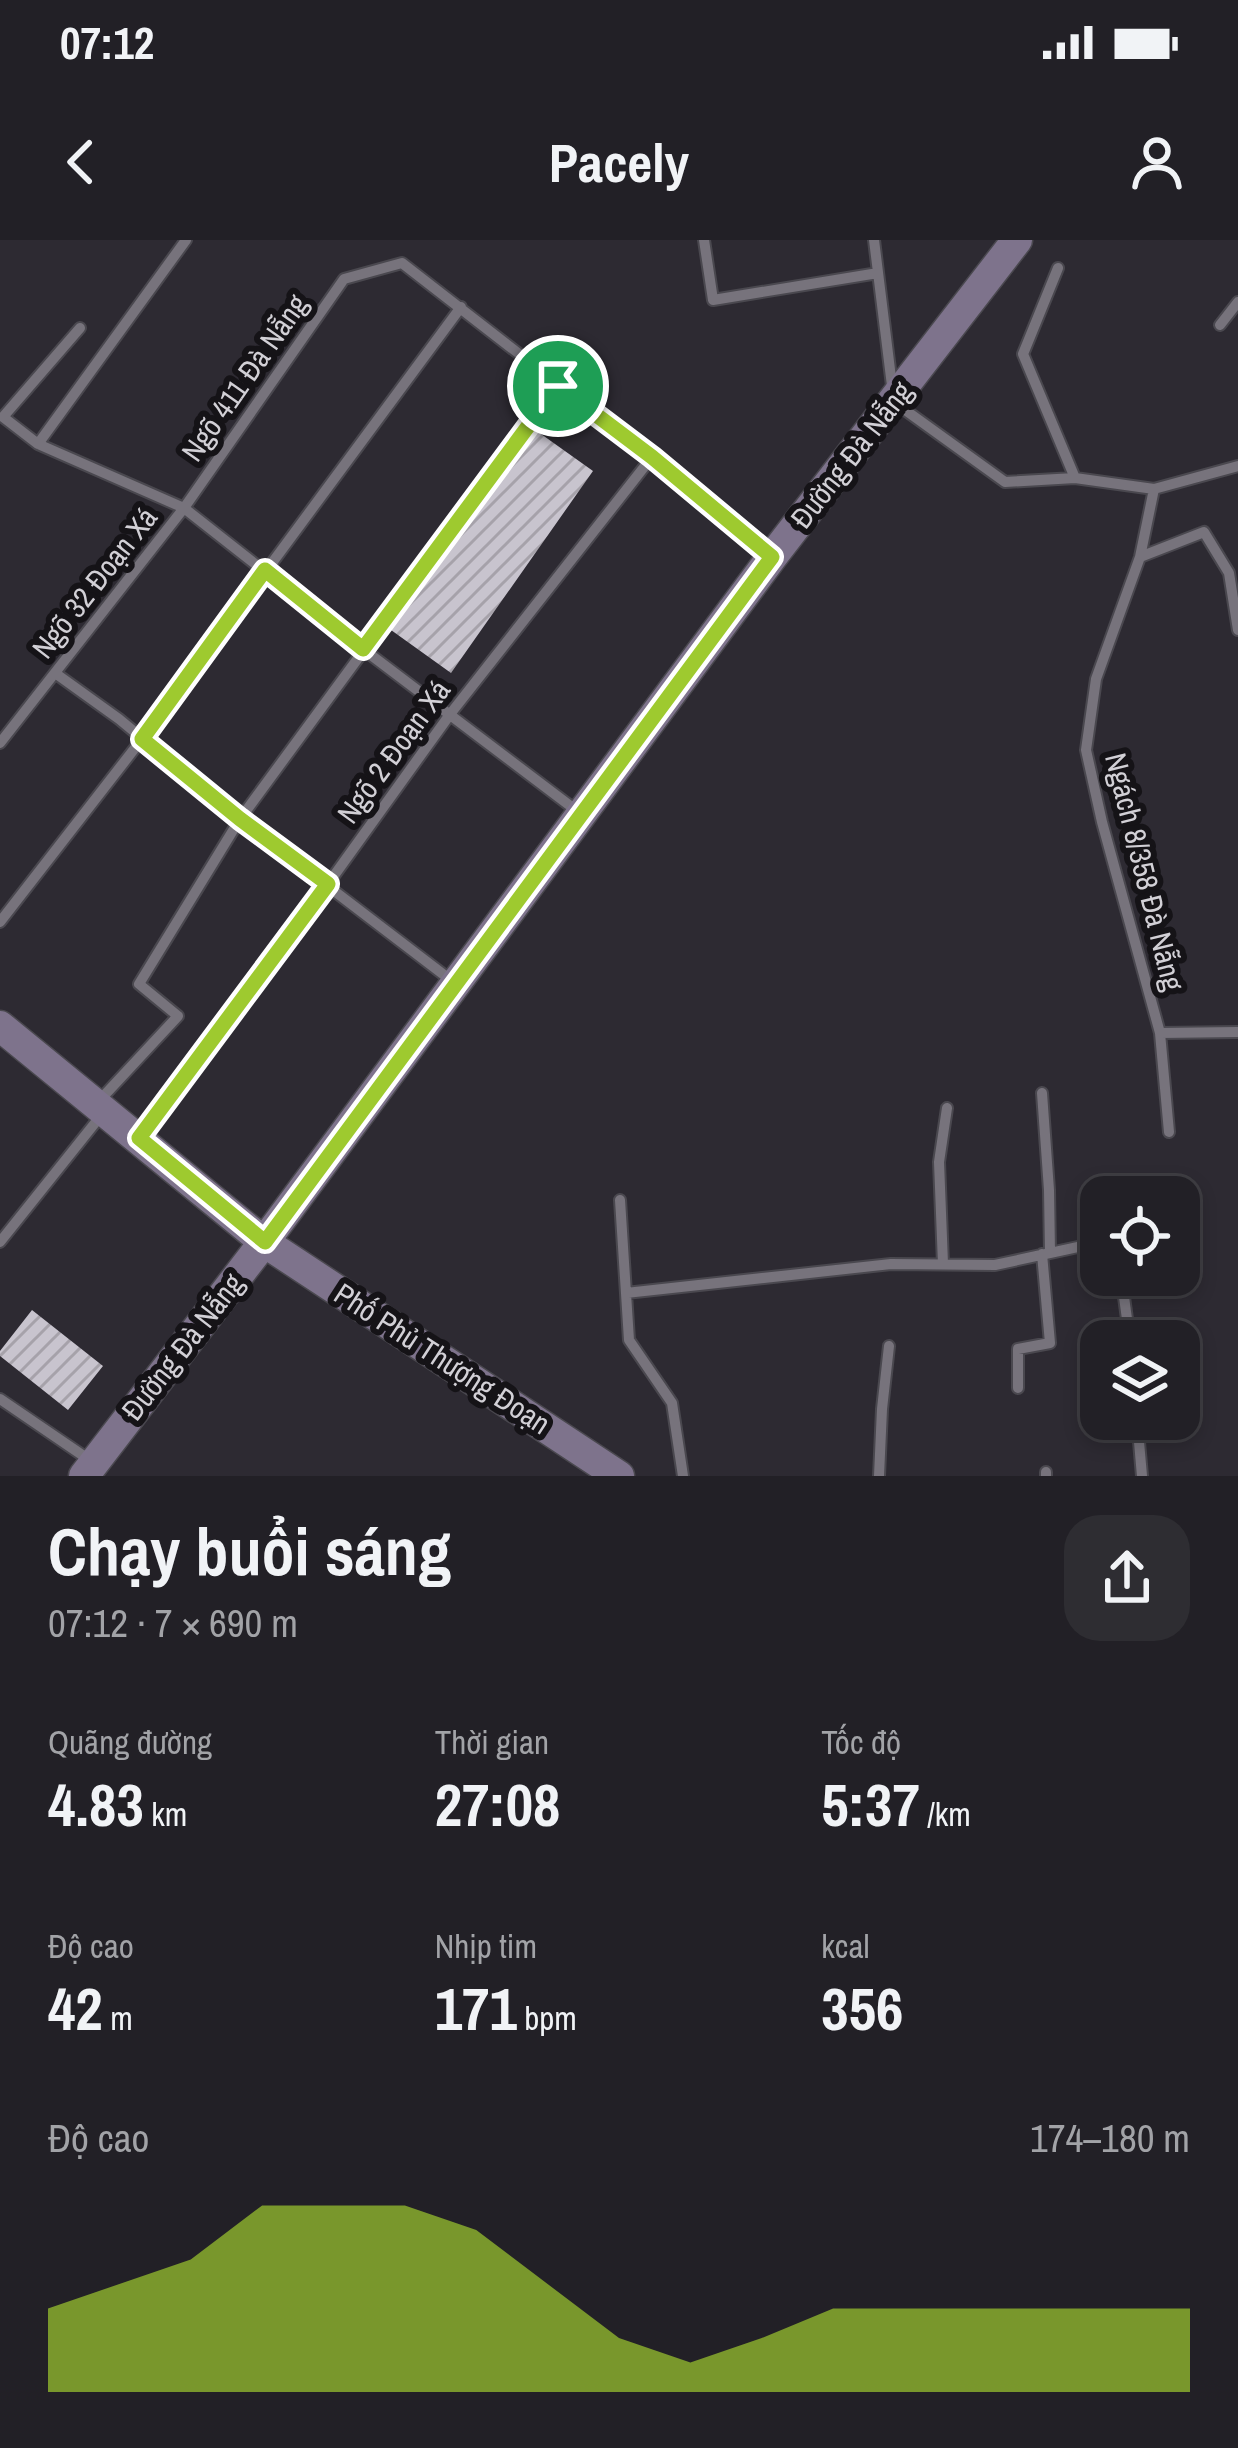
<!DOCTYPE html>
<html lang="vi">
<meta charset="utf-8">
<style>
:root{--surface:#222026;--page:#2e2d32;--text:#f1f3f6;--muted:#a2a3a7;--line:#3f3e43;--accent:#9eca2f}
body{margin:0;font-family:"Archivo Narrow",sans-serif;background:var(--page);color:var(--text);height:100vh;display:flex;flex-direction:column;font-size:45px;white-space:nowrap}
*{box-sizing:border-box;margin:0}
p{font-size:39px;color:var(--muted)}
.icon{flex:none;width:66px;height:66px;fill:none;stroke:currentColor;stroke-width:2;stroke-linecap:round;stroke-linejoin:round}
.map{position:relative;height:1236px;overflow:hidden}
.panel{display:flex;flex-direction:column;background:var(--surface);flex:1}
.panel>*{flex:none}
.buttons{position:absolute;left:1080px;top:936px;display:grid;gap:24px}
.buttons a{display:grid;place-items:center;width:120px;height:120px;border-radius:24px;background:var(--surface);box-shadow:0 6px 18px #0003,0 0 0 3px var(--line);font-size:60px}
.pin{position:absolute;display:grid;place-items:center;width:102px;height:102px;color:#fff;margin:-51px;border:6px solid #fff;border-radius:50%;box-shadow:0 3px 12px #0007}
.round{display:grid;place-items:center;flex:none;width:126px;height:126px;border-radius:36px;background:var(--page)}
.headline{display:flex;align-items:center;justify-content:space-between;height:204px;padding:0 48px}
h1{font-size:66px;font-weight:700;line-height:90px}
.metrics{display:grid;grid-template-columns:repeat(3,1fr);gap:18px;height:204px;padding:12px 48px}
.metrics div{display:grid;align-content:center}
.metrics b{font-size:60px;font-weight:700}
.metrics small{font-size:33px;font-weight:400}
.metrics p{font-size:33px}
.chart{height:336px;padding:24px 48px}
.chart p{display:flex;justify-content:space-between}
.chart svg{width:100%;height:216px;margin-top:12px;fill:var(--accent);opacity:.7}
.status{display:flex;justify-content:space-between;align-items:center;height:84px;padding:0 60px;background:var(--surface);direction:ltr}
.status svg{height:33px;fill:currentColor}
header{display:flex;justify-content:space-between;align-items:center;height:156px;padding:0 48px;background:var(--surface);font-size:54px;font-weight:700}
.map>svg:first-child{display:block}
.building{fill:url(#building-hatch)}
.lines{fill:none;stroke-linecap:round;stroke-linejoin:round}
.lane-casing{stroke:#4a484f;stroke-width:14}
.secondary-casing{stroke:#4a484f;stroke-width:33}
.lane{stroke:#77737c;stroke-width:10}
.secondary{stroke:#7e738c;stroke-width:30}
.route-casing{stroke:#fff;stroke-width:24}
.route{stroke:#9eca2f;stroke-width:15}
.labels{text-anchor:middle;stroke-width:12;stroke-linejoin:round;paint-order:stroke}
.street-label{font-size:30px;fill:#d2d0d6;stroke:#151317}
</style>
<div class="status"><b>07:12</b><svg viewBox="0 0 49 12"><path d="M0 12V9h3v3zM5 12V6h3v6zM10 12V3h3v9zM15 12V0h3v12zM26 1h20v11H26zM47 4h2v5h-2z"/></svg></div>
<header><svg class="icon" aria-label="back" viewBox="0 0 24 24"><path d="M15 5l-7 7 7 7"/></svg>Pacely<svg class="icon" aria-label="person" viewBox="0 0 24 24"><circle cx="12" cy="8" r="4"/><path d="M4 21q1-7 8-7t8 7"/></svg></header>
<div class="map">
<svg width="1238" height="1236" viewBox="0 0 1238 1236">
<defs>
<pattern id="building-hatch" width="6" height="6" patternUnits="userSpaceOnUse" patternTransform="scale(3)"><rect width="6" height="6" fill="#c8c4ce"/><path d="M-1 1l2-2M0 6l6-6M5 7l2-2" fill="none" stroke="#a6a2aa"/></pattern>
</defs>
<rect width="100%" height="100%" fill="#2d2a32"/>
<path class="building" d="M 534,189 L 593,231 L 451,433 L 391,390 Z
M 32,1070 L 103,1126 L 68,1170 L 0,1116 L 0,1111 Z"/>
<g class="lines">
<defs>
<path id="lane" d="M 704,0 L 713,60 L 878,33
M 874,0 L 894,162 L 1005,242 L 1075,238 L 1154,249 L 1238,226
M 1058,28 L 1023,114 L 1075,238
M 1220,85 L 1238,62
M 80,88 L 3,177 L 38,204 L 184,268 L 363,409 L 577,571
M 38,204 L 186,0
M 1154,249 L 1140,317 L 1096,439 L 1086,510 L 1102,582 L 1160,793 L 1169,892
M 1140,317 L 1204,292 L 1229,333 L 1238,390
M 55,433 L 119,479 L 240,579 L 452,741
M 0,503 L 184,268 L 344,39 L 402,23 L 652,217 L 768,314
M 0,682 L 142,499 L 461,67
M 1160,793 L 1238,792
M 1042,853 L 1049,950 L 1050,1013
M 99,861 L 178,776 L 139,744 L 240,579 L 558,146
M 142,895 L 328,644 L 451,473 L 652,217
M 620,960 L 629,1100 L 672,1163 L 683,1236
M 0,1002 L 103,873
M 943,1024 L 939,922 L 947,868
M 1121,1035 L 1130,1101
M 626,1053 L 891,1024 L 995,1025 L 1101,1002
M 1018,1148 L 1018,1109 L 1050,1103 L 1042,1014
M 0,1159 L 91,1221
M 1137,1179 L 1142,1236
M 879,1236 L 882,1169 L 889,1106
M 1046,1236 L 1046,1232"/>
<path id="secondary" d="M 0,786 L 264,1002 L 619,1236
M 84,1236 L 264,1002 L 772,317 L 1017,0"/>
</defs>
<use href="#lane" class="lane-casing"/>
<use href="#secondary" class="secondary-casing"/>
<use href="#lane" class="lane"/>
<use href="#secondary" class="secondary"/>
</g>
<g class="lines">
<defs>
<path id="route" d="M 558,146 L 652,217 L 772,317 L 265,1002 L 139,898 L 328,644 L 240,579 L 142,499 L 265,330 L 363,409 Z"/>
</defs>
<use href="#route" class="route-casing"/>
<use href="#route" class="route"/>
</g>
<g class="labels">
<g class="street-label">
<text transform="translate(245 138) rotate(-55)" y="10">Ngõ 411 Đà Nẵng</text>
<text transform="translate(852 215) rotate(-52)" y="10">Đường Đà Nẵng</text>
<text transform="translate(95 343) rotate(-52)" y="10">Ngõ 32 Đoạn Xá</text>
<text transform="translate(394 512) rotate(-54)" y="10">Ngõ 2 Đoạn Xá</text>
<text transform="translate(1144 632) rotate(76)" y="10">Ngách 8/358 Đà Nẵng</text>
<text transform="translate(183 1107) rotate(-52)" y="10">Đường Đà Nẵng</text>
<text transform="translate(442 1119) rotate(33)" y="10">Phố Phủ Thượng Đoạn</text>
</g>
</g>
</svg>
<div class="buttons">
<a><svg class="icon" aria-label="locate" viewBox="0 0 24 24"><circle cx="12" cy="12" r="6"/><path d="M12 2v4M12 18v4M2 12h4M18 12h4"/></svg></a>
<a><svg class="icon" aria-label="layers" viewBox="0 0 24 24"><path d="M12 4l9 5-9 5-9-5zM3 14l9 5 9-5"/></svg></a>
</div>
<div class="pin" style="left:558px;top:146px;background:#1e9e55"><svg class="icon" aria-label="arrive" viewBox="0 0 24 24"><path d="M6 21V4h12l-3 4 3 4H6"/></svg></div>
</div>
<section class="panel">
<div class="headline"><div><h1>Chạy buổi sáng</h1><p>07:12 · 7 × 690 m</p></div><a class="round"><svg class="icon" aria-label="share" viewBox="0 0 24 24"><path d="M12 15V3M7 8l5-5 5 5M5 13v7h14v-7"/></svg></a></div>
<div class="metrics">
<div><p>Quãng đường</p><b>4.83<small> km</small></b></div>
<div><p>Thời gian</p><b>27:08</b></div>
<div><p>Tốc độ</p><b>5:37<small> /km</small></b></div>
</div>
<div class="metrics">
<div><p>Độ cao</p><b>42<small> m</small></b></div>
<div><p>Nhịp tim</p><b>171<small> bpm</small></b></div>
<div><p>kcal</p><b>356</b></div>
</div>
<div class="chart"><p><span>Độ cao</span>174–180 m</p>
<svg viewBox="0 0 160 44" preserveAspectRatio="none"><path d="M0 44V27L10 22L20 17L30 6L40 6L50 6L60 11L70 22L80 33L90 38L100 33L110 27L120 27L130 27L140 27L150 27L160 27V44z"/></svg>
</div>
</section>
